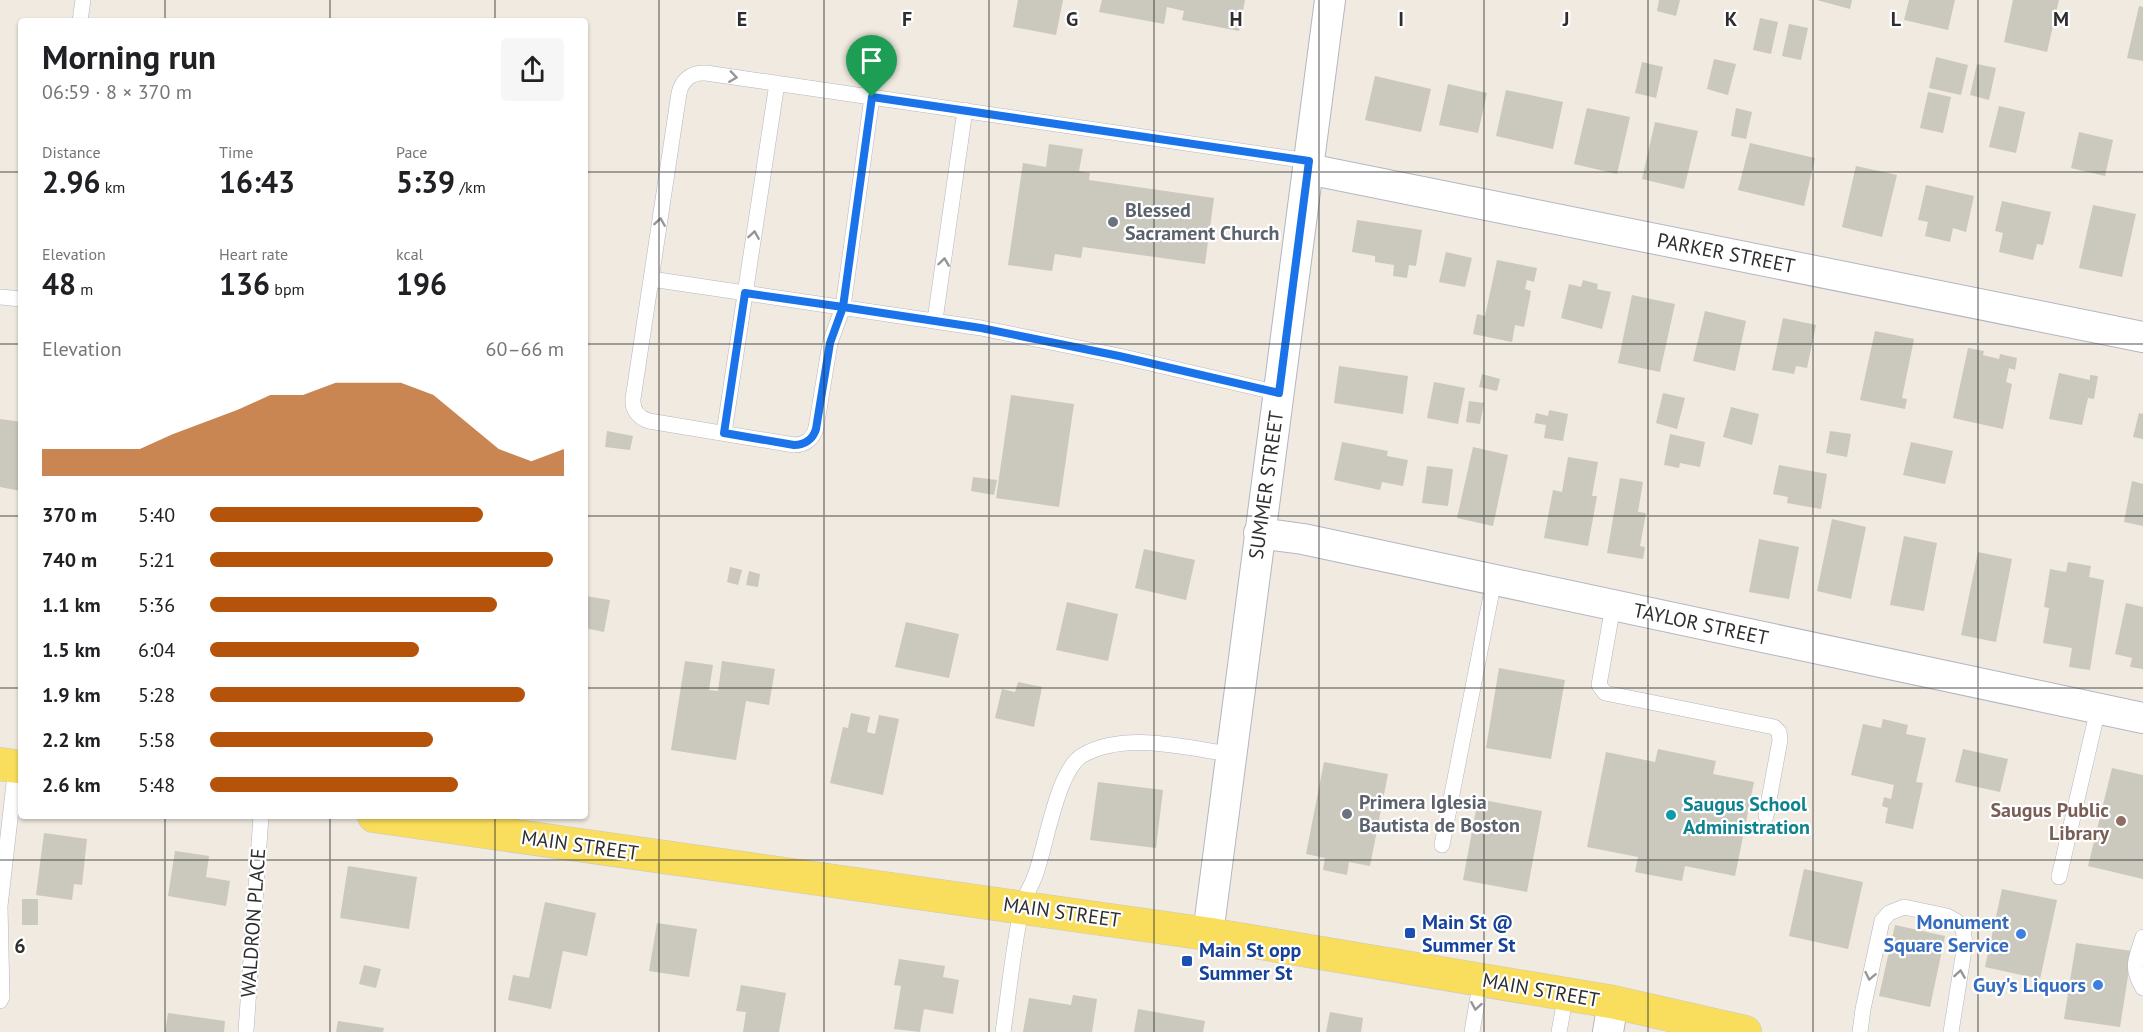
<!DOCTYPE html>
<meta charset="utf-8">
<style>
:root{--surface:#fff;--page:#f6f6f6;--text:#202124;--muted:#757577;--accent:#b45309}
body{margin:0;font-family:"PT Sans",sans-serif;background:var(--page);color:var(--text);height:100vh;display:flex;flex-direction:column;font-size:22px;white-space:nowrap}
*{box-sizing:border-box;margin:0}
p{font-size:20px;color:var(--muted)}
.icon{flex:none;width:33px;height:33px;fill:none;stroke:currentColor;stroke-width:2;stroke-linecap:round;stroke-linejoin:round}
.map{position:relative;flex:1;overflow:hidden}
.drawer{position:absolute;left:18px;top:18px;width:570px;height:801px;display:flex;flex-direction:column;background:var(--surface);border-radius:6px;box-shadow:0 2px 4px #0004}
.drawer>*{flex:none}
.pin{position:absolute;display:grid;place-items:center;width:51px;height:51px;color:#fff;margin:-62px -26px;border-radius:50% 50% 50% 0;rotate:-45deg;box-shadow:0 0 6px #0007}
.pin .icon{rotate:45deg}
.round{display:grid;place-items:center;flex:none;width:63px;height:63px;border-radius:6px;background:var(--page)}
.overview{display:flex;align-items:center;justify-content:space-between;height:102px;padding:0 24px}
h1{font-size:33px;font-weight:700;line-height:45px}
.stats{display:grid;grid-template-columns:repeat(3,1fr);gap:9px;height:102px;padding:6px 24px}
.stats div{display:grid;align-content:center}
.stats b{font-size:30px;font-weight:700}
.stats small{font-size:16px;font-weight:400}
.stats p{font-size:16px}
.chart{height:168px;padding:12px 24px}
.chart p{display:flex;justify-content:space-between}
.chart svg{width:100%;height:108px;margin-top:6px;fill:var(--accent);opacity:.7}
ul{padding:0 24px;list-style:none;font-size:20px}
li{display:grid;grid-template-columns:96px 72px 1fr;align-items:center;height:45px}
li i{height:15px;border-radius:8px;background:var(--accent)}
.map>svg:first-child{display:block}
.building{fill:#cbc8be}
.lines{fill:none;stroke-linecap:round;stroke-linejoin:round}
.service-casing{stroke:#b4b6c2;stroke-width:16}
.minor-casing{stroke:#b4b6c2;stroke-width:32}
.primary-casing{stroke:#c9c9c9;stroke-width:34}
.service{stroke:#fff;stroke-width:15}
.minor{stroke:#fff;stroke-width:30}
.primary{stroke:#f9dd5c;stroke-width:33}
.oneway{stroke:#969696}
.route-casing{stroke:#fff;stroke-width:12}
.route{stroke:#1a73e8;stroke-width:8}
.grid{fill:none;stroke:#2e2e2e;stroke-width:1.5;stroke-opacity:0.55}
.worship-dot{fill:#6b7280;stroke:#fff;stroke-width:2}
.culture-dot{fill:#0f9aa8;stroke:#fff;stroke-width:2}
.education-dot{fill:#8d6e63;stroke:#fff;stroke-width:2}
.transit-dot{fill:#1a4fb4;stroke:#fff;stroke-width:2}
.shop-dot{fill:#3f7fe0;stroke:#fff;stroke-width:2}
.labels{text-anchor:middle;stroke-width:4.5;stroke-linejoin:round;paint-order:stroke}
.worship-label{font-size:20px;font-weight:bold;fill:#5b616d;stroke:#fff;text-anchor:start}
.street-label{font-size:20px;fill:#2e2e2e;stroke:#fff}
.culture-label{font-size:20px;font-weight:bold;fill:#0d838f;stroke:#fff;text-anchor:start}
.education-label{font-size:20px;font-weight:bold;fill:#785e54;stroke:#fff;text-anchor:end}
.transit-label{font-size:20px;font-weight:bold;fill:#164399;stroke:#fff;text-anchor:start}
.shop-label{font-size:20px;font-weight:bold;fill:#366cbe;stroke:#fff;text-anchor:end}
.grid-label{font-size:20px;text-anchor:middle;font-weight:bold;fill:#2e2e2e;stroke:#fff;stroke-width:4.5;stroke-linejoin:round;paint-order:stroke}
</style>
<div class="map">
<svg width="2143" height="1032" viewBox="0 0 2143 1032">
<rect width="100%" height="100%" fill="#f0eae0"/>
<path class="building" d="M 1018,0 L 1063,0 L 1056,35 L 1013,27 Z
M 1102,0 L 1245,0 L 1239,31 L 1182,20 L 1184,11 L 1167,7 L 1164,24 L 1099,12 Z
M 1659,0 L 1680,0 L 1676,16 L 1657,11 Z
M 1817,0 L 1852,0 L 1850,9 Z
M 1909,0 L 1955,0 L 1948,30 L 1904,20 Z
M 2013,0 L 2059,0 L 2047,52 L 2004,42 Z
M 2139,6 L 2143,7 L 2143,61 L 2127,58 Z
M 1760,18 L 1778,22 L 1771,54 L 1753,50 Z
M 1789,24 L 1808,28 L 1801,60 L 1782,56 Z
M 1936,57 L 1968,65 L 1961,95 L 1929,88 Z
M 1714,59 L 1736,64 L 1728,95 L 1707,89 Z
M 1642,62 L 1663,67 L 1656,98 L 1635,93 Z
M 1977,64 L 1996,68 L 1989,100 L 1970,95 Z
M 1375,76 L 1431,89 L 1421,132 L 1365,120 Z
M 1448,84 L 1487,93 L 1478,133 L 1439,125 Z
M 1506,90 L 1563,102 L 1553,149 L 1496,136 Z
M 1928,92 L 1951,97 L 1943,133 L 1920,128 Z
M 1999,106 L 2025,112 L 2016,153 L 1989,147 Z
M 1587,108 L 1630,117 L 1617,174 L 1574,164 Z
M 1736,108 L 1752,112 L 1746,139 L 1731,136 Z
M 1655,122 L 1698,131 L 1684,189 L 1642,179 Z
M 2079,132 L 2113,140 L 2105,176 L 2071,168 Z
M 1750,143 L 1815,158 L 1804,206 L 1738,190 Z
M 1049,144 L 1083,149 L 1079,171 L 1090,173 L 1089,180 L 1214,198 L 1205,264 L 1083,247 L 1081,258 L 1055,254 L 1052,271 L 1008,265 L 1023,163 L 1046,167 Z
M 1856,166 L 1897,175 L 1882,237 L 1842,227 Z
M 1926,185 L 1974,196 L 1966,232 L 1953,228 L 1950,242 L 1925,236 L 1928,222 L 1918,220 Z
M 2002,201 L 2051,212 L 2043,245 L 2037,244 L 2033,260 L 1999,252 L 2003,233 L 1995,231 Z
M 2093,205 L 2136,214 L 2122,277 L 2079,268 Z
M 1357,220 L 1422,230 L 1416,266 L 1409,265 L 1407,278 L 1393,276 L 1394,265 L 1375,262 L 1375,256 L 1352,252 Z
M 1446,252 L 1472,258 L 1465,287 L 1439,282 Z
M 1497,260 L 1537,268 L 1534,282 L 1527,280 L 1525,289 L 1531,291 L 1524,327 L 1515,325 L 1512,342 L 1473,334 L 1477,314 L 1485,316 Z
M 1583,280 L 1598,284 L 1597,289 L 1611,292 L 1602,329 L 1561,318 L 1569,284 L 1581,287 Z
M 1632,295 L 1675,304 L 1660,372 L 1618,363 Z
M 1705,311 L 1746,321 L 1735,371 L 1693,361 Z
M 1783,318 L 1816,325 L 1807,368 L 1796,366 L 1794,374 L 1772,370 Z
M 1875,331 L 1914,339 L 1902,398 L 1907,399 L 1905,409 L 1860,400 Z
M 1968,348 L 1984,351 L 1983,355 L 1999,359 L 2000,354 L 2017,358 L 2015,370 L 2009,368 L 2006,382 L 2012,384 L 2003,429 L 1953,418 Z
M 1339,366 L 1408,376 L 1403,414 L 1334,403 Z
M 2059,373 L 2090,380 L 2090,375 L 2098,376 L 2094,399 L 2088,398 L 2082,425 L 2049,419 Z
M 1482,374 L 1500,379 L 1497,391 L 1479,387 Z
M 1434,382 L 1465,388 L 1458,424 L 1427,418 Z
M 1663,393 L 1685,398 L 1677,429 L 1656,423 Z
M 1011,395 L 1074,404 L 1059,507 L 996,498 Z
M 1469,401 L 1484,403 L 1480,424 L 1466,422 Z
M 1731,407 L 1759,414 L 1752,445 L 1723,437 Z
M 1549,410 L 1568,414 L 1563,441 L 1544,438 L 1546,425 L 1534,423 L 1536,413 L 1548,416 Z
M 2139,413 L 2143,414 L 2143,439 L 2133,437 Z
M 0,419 L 21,422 L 21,491 L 0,487 Z
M 607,431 L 633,436 L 630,450 L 605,447 Z
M 1830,431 L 1851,434 L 1847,457 L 1826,453 Z
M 1670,434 L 1705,442 L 1700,467 L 1680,463 L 1679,468 L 1664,465 Z
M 1342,442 L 1388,451 L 1387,456 L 1408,460 L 1403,486 L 1382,482 L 1380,490 L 1334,480 Z
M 1911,442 L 1953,451 L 1945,484 L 1903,475 Z
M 1473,447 L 1508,455 L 1493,526 L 1457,518 Z
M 1568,457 L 1598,462 L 1592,496 L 1597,496 L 1588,546 L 1544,538 L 1553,490 L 1562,492 Z
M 1779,465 L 1827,474 L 1821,509 L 1787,503 L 1788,497 L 1773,494 Z
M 1427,466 L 1453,469 L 1448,506 L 1422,503 Z
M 973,477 L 997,480 L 994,495 L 971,491 Z
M 1620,478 L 1643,482 L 1638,512 L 1646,513 L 1640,546 L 1645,547 L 1643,559 L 1607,553 Z
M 2132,481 L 2143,484 L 2143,526 L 2124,522 Z
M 1832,519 L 1866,527 L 1851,599 L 1817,591 Z
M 1904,536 L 1937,543 L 1924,611 L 1890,605 Z
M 1759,539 L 1799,547 L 1789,599 L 1749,592 Z
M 1144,549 L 1195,560 L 1186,600 L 1135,588 Z
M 1978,552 L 2012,559 L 1996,642 L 1961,635 Z
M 2068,562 L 2091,566 L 2089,577 L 2104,580 L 2090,670 L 2069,667 L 2072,648 L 2043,643 L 2049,608 L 2044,607 L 2050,569 L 2066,572 Z
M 730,567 L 742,570 L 738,585 L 727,582 Z
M 749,571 L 760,574 L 758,587 L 746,585 Z
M 585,596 L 610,600 L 604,632 L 585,628 Z
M 1067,602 L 1118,614 L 1108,661 L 1056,650 Z
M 2126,603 L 2143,607 L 2143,669 L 2130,667 L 2132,658 L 2115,654 Z
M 906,622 L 959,634 L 949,678 L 895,667 Z
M 685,661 L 713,665 L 709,690 L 718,691 L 722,661 L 775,669 L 769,705 L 746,701 L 736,760 L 671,750 Z
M 1499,668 L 1565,680 L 1551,759 L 1486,748 Z
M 1018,682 L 1042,687 L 1034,727 L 995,718 L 1002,689 L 1015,692 Z
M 851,713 L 870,717 L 867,732 L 875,734 L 879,715 L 899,719 L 883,795 L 830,783 L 843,727 L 848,728 Z
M 1883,719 L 1908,725 L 1906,734 L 1926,738 L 1916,782 L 1923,783 L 1913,829 L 1885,823 L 1888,808 L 1882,806 L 1884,797 L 1891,799 L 1894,785 L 1851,775 L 1863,724 L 1881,728 Z
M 1658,749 L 1716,761 L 1713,774 L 1754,782 L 1735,876 L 1685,866 L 1682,881 L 1635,872 L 1638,857 L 1587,847 L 1606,752 L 1655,762 Z
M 1963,749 L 2008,759 L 2000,792 L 1955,782 Z
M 1324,762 L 1388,774 L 1370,866 L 1349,862 L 1347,875 L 1323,870 L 1325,858 L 1306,854 Z
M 2112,768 L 2143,775 L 2143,879 L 2088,866 Z
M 1098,782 L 1163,790 L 1156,848 L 1090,840 Z
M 1478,799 L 1542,811 L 1527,892 L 1463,880 Z
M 44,833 L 87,839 L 82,885 L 74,884 L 72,900 L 36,895 Z
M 175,851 L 209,856 L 206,877 L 230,881 L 226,906 L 168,896 Z
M 348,866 L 417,877 L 409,929 L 340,918 Z
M 1804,869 L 1863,882 L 1848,949 L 1789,936 Z
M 2002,889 L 2057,900 L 2040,979 L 1985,967 Z
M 22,899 L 38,899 L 38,925 L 22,925 Z
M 545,902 L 596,913 L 587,956 L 563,951 L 551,1009 L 508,1000 L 513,975 L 529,978 Z
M 657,923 L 697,929 L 689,977 L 649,971 Z
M 1895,925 L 1945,936 L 1930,1007 L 1879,996 Z
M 2076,943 L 2132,951 L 2120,1027 L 2064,1019 Z
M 899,959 L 945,966 L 943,977 L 959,980 L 953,1014 L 924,1009 L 920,1032 L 894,1029 L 901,986 L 894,985 Z
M 364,965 L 381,969 L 376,988 L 359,984 Z
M 741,985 L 786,993 L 779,1032 L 743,1032 L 746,1012 L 736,1011 Z
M 1073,995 L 1097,999 L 1092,1032 L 1023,1032 L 1029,998 L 1071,1005 Z
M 1138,1009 L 1205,1021 L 1203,1032 L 1134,1032 Z
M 1330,1012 L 1363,1018 L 1361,1032 L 1326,1032 Z
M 168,1013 L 225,1021 L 224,1032 L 165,1032 Z
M 338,1021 L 384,1028 L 383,1032 L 336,1032 Z"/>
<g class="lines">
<defs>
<path id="service" d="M 80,21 L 83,0
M 872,97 L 843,307 L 830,343 L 816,428 C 813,439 805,445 794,445 L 649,421 C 639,418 632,410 633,399 L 679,93 C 682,80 692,72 706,73 L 1309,161
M 651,279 L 981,328 L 1119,356 L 1279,393
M 0,297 L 21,299
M 935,320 L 965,110
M 724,433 L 777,83
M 1613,606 L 1599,685 L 1605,693 L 1774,727 L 1779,732 L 1780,740 L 1766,816
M 1442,845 L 1494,580
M 2059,877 L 2098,709
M 2143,937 C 2136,959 2130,967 2143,988
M 0,1001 L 2,997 L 0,906 L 16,766
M 246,1031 L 261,816
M 1003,1032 C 1009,991 1013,950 1021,910 C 1023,898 1031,887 1035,876 C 1046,847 1057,769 1083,755 C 1126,731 1185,748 1231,754
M 1472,1032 L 1481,979
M 1559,1032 L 1566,994
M 1860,1032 L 1863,1009 L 1882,921 L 1889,913 L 1904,907 L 1947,916 L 1956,921 L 1963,928 L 1965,944 L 1951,1032"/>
<path id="minor" d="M 1308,169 L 2143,337
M 1259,533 L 1303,539 L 2143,718
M 1208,934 L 1330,0
M 1608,1032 L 1613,1002"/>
<path id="primary" d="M 0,764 L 21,767
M 374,816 L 1208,934 L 1613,1002 L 1745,1032"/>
</defs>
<use href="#service" class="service-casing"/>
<use href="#minor" class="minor-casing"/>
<use href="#primary" class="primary-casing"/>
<use href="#service" class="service"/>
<use href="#minor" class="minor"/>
<use href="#primary" class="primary"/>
</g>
<defs><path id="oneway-chevron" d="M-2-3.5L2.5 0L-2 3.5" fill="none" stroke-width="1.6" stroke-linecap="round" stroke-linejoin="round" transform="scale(1.5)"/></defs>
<g class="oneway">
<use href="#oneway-chevron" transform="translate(733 77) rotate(8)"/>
<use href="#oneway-chevron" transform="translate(660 222) rotate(-81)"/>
<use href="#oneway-chevron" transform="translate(754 235) rotate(-81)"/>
<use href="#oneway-chevron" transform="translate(944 262) rotate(-82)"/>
<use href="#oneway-chevron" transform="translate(1960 974) rotate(-81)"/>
<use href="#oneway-chevron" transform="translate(1870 976) rotate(102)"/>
<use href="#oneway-chevron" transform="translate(1476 1006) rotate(100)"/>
</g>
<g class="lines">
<defs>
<path id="route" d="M 872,97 L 843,307 L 745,293 L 724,433 L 794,445 C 805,445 813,439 816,429 L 830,343 L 843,307 L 981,328 L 1119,356 L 1279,393 L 1309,161 L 872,97"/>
</defs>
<use href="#route" class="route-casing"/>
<use href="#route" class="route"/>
</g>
<path class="grid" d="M 165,0 L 165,21M 330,0 L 330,21M 495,0 L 495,21M 659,0 L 659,1032M 824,0 L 824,1032M 989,0 L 989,1032M 1154,0 L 1154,1032M 1319,0 L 1319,1032M 1484,0 L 1484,1032M 1648,0 L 1648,1032M 1813,0 L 1813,1032M 1978,0 L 1978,1032M 0,172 L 21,172M 585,172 L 2143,172M 0,344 L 21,344M 585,344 L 2143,344M 0,516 L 21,516M 585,516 L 2143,516M 0,688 L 21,688M 585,688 L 2143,688M 165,816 L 165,1032M 330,816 L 330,1032M 495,816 L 495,1032M 0,860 L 2143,860"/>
<g class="worship-dot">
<circle cx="1113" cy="222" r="6"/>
<circle cx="1347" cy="814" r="6"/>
</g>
<circle class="culture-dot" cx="1671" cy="815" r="6"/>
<circle class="education-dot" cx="2121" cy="821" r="6"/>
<g class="transit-dot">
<rect x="1404" y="927" width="12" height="12" rx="3"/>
<rect x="1181" y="955" width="12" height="12" rx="3"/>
</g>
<g class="shop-dot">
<circle cx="2021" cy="934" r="6"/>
<circle cx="2098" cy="985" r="6"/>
</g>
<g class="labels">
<g class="worship-label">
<text x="1125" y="217">Blessed<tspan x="1125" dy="23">Sacrament Church</tspan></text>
<text x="1359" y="809">Primera Iglesia<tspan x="1359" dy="23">Bautista de Boston</tspan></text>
</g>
<g class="street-label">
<text transform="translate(1726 253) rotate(11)" y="7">PARKER STREET</text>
<text transform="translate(1266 485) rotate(-82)" y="7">SUMMER STREET</text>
<text transform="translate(1701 624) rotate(12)" y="7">TAYLOR STREET</text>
<text transform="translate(580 845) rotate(8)" y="7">MAIN STREET</text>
<text transform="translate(1062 912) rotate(8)" y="7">MAIN STREET</text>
<text transform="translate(253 923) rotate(-86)" y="7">WALDRON PLACE</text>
<text transform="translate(1541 990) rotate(10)" y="7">MAIN STREET</text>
</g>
<g class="culture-label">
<text x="1683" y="811">Saugus School<tspan x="1683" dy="23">Administration</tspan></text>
</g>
<g class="education-label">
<text x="2109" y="817">Saugus Public<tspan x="2109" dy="23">Library</tspan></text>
</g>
<g class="transit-label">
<text x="1422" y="929">Main St @<tspan x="1422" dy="23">Summer St</tspan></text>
<text x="1199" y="957">Main St opp<tspan x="1199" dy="23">Summer St</tspan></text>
</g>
<g class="shop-label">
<text x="2009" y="929">Monument<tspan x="2009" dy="23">Square Service</tspan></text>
<text x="2086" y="992">Guy's Liquors</text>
</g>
</g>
<g class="grid-label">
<text x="742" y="26">E</text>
<text x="907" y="26">F</text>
<text x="1072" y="26">G</text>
<text x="1236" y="26">H</text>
<text x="1401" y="26">I</text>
<text x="1566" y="26">J</text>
<text x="1731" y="26">K</text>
<text x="1896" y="26">L</text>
<text x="2061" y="26">M</text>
<text x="20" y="953">6</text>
</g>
</svg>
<div class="pin" style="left:872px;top:97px;background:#1e9e55"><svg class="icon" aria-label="arrive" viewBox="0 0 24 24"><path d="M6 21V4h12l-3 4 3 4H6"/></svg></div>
<section class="drawer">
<div class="overview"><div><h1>Morning run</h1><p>06:59 · 8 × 370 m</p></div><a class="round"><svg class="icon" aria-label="share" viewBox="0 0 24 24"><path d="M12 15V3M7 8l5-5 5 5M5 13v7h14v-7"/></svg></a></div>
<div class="stats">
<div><p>Distance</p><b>2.96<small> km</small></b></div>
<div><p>Time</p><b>16:43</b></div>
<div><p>Pace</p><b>5:39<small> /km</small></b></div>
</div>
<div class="stats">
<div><p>Elevation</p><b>48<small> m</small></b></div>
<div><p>Heart rate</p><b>136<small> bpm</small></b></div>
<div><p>kcal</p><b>196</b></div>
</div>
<div class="chart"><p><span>Elevation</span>60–66 m</p>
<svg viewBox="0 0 160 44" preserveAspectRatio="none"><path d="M0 44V33L10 33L20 33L30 33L40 27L50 22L60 17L70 11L80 11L90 6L100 6L110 6L120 11L130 22L140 33L150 38L160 33V44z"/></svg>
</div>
<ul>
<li><b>370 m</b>5:40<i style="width:77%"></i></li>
<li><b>740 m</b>5:21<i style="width:97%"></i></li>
<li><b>1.1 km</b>5:36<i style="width:81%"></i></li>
<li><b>1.5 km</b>6:04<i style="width:59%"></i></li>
<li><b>1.9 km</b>5:28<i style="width:89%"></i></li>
<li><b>2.2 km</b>5:58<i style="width:63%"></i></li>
<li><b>2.6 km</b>5:48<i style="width:70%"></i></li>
</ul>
</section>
</div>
